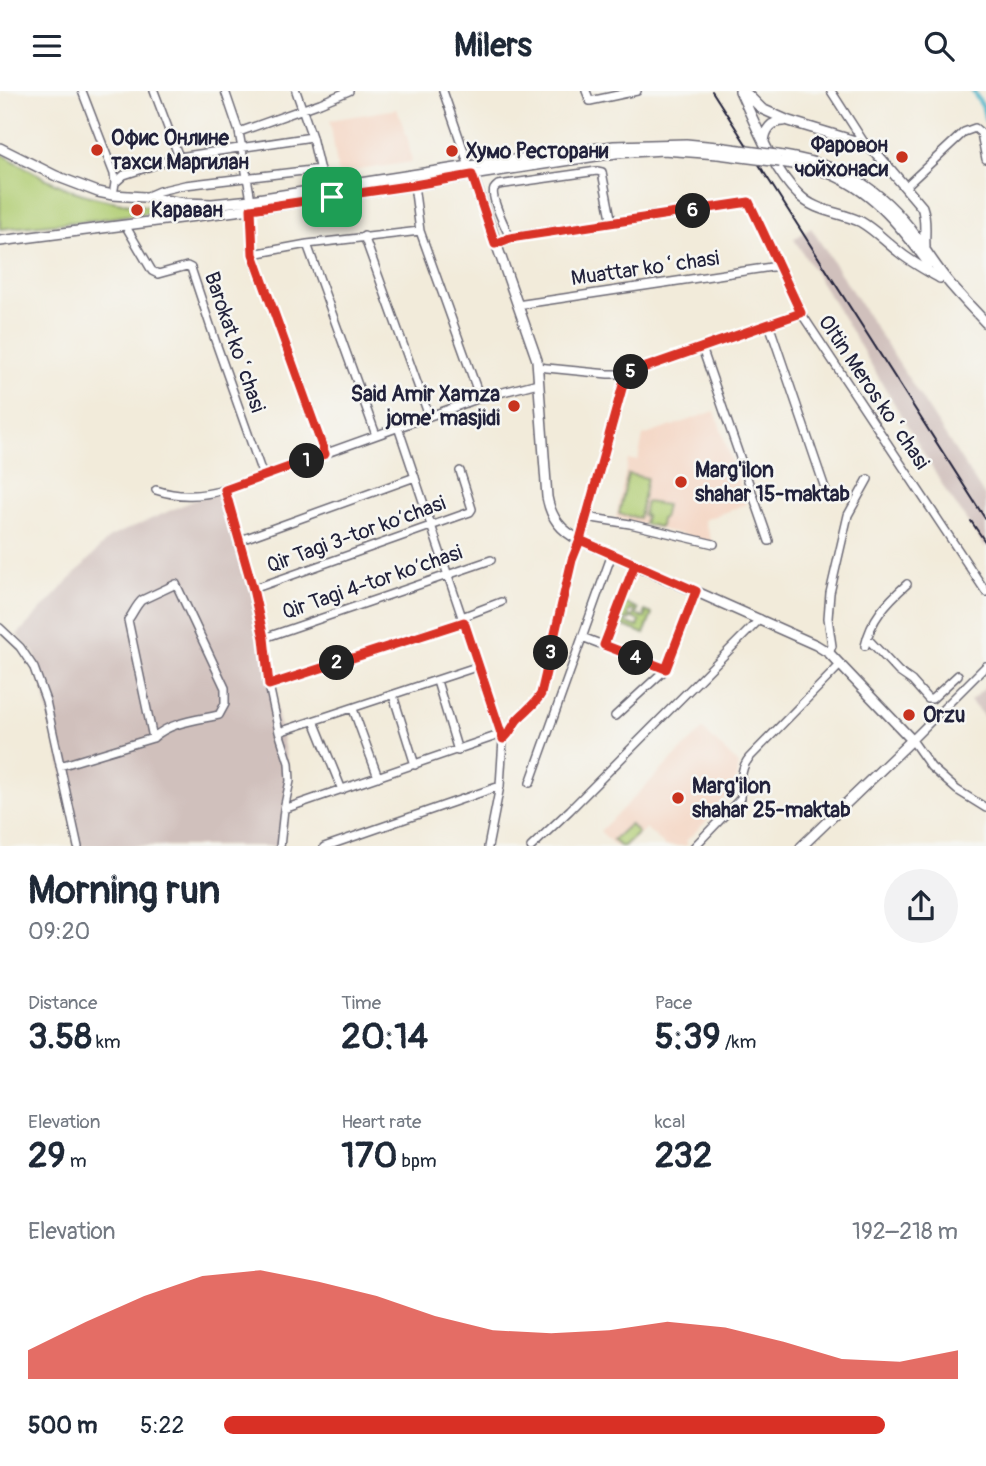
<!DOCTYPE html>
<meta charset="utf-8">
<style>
:root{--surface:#fff;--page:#f2f2f3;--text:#1f2937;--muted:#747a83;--accent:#d93025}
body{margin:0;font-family:Pangolin,sans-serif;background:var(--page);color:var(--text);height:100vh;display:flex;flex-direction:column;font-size:26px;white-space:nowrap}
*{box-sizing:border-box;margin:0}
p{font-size:23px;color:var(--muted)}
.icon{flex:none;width:38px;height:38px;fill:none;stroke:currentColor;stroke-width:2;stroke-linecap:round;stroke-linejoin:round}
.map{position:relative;height:755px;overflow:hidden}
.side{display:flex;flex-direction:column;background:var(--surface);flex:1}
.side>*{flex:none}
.pin{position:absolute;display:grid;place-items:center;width:60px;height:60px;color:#fff;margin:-30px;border-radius:14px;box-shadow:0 4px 10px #0006}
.km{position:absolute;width:35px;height:35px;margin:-18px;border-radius:50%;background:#222;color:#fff;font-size:19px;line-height:35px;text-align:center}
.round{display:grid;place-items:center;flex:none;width:74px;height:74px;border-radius:37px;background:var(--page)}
.overview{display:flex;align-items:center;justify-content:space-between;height:119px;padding:0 28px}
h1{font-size:38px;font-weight:700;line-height:52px}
.stats{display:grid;grid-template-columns:repeat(3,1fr);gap:10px;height:119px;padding:7px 28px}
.stats div{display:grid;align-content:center}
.stats b{font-size:35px;font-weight:700}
.stats small{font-size:19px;font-weight:400}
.stats p{font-size:19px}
.chart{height:196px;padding:14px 28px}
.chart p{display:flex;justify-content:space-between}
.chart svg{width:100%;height:126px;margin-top:7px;fill:var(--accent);opacity:.7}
ul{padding:0 28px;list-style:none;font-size:23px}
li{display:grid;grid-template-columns:112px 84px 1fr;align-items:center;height:52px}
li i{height:18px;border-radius:9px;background:var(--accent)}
header{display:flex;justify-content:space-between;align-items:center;height:91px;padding:0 28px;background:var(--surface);font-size:32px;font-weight:700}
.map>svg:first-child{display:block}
.built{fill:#f4d3c0}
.industrial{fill:#d0c0bc}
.green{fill:#b1cd73;stroke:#6a7857;stroke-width:2}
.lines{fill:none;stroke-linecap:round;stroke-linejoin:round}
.canal{stroke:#48b2c6;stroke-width:5}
.minor-casing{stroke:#6b6873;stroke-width:10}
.major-casing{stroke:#6b6873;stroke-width:12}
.minor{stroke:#fff;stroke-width:7}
.major{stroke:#fff;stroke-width:9}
.rail{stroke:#22223b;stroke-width:2}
.major-bridge-casing{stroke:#6b6873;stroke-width:12;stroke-linecap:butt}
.major-bridge{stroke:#fff;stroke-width:9}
.route-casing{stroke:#fff;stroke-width:14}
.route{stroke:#d93025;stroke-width:9}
.poi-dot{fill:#c8321e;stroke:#f6f6f2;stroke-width:2.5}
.labels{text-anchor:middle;stroke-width:5;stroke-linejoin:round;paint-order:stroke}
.poi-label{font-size:21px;font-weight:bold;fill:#22223b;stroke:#f6f6f2;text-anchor:start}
.street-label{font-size:21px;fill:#22223b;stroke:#f6f6f2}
</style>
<header><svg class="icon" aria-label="menu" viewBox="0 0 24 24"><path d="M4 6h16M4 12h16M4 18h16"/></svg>Milers<svg class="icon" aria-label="search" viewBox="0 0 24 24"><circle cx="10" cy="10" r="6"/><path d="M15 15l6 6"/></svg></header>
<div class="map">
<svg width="986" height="756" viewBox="0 0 986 756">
<rect width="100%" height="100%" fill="#f6f6f2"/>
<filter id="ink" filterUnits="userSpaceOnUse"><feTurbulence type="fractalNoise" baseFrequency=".0143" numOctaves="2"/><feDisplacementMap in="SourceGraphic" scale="14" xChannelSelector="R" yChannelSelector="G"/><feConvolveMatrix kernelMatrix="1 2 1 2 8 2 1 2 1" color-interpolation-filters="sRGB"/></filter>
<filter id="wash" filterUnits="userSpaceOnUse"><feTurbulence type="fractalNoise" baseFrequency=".00686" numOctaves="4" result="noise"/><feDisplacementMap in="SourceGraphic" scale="28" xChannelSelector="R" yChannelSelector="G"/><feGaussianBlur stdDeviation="1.57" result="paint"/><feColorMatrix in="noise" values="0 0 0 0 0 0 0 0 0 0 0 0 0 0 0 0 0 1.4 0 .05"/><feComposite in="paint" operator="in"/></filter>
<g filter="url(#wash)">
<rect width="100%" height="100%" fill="#f2ebda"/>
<path class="built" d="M 397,18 L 408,49 L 412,71 L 338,82 L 330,29 Z
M 715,320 L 746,413 L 704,429 L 712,451 L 616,427 L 628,369 L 638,369 L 643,345 Z
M 703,638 L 738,673 L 736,695 L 712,719 L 714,723 L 686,750 L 688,753 L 685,755 L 665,755 L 646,737 L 626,755 L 615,755 L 600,740 Z"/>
<path class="industrial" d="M 811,137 L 986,407 L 986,457 L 946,400 L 847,233 L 794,148 Z
M 224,400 L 253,500 L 289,681 L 278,755 L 80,755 L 34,562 L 17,544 L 110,446 L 199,407 Z
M 986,596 L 986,628 L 970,610 Z"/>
<path class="green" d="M 0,62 C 27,77 53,94 83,103 C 112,112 143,115 174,118 L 94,129 L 0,138 Z
M 628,383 L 647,387 L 639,427 L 619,423 Z
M 646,411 L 666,414 L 663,428 L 661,428 L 660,436 L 644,433 L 646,425 L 643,424 Z
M 625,512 L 638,518 L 637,521 L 630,519 L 628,524 L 631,526 L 629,529 L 626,528 L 624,531 L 638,536 L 640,530 L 632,527 L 634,523 L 645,527 L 646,524 L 644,523 L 645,520 L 652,523 L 644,543 L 616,532 Z
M 630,733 L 638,742 L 624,755 L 620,755 L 613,749 Z"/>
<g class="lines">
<path class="canal" d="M 973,0 L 983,16 L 986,29"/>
</g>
</g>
<g filter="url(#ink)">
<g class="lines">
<defs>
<path id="minor" d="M 82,0 L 114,83 L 115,92 L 113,104
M 154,0 L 179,66
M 225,0 L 239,41 L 251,109
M 296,0 L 312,46 L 324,97
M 443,0 L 469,75
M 586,0 L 590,10 L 637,0
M 831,0 L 865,53
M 239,41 L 320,12 L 349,0
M 115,92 L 124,84 L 179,66 L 312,46
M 414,94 L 420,140 L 480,307
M 905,96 L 964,41 L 975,37 L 981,42 L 986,68
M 145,106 L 159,100 L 185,94 L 320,78
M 251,118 L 253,163 L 325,363
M 125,134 L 152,180 L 158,183 L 187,175 L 191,177 L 216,252 L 263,385
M 364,145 L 429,325
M 510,147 C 506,137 490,107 494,98 C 495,96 497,95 498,94 L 597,80 L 602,81 L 612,132
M 307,153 L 376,344
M 495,153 L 510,147 L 749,111 L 801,222 L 986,501
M 253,163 L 307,153 L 420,140
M 517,214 L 778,175
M 769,233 L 827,403
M 702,257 L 769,450
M 537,276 L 608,283 L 626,283 L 801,222
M 398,336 L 503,648 L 500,695 L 488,756
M 156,399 C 180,407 201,405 224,399 L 480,307 L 538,292
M 224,399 L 253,498 L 264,547 L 269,594 L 279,641 L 289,672 L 290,690 L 284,718 L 280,756
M 586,426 L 630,433 L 714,453
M 238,450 L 415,386
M 253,498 L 470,421 L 472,418 L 460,380
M 462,526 L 501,511
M 0,537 L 20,556 L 34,577 L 46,610 L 78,756
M 582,546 L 666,578 L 696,500
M 264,547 L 491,469
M 867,547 L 899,581 L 912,590 L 928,608 L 932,608 L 958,584
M 604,554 L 635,473
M 865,555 C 871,528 886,512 907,493
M 829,562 L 832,555 L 828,527 L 830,502 L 848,424 L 868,388
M 986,575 L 912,649 L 931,676 L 957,699 L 986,717
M 437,590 L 458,660
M 269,594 L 463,531
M 393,604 L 415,674
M 353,618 L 378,686
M 615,625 L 666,578
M 314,630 L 342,699
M 279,641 L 479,575
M 503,648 C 510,643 512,636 517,629 C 525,620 535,614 541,603 L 572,469 L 580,449 L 626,283
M 60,675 L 153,647 C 170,631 197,629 219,624 L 225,613 L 225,597 L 176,493 L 142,509 C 136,514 133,523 128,529 L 153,647
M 530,692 L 612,463
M 284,718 L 502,643
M 324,756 L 500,695
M 531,756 L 570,719 L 760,528
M 694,756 L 741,707 C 742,692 739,679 749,667 L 840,574"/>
<path id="major" d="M 740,0 C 755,32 773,79 798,103 C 816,122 839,120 861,131 C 875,139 886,151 899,161 C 911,171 926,179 940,187
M 745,1 L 762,18 L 789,30 L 865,53 L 877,63 L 922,116 C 927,129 924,142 925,156
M 764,51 C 765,39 771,30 784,30
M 0,57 L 56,85 L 98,101 L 113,104 L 144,106 L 184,112 L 212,113 L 251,109 L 469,75 L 614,55 L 686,53 L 717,56
M 777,64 C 834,72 872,90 909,136 C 922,153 933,172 946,188 C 959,204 973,218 986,232
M 780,71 C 794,73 809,75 823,80 C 870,96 900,134 929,173
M 469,75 L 537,269 L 547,406 C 551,427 561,440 580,449 L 816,554 L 829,562 L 912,649 L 801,756
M 0,150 L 251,118 L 414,94 L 472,84 L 616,62 L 663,59 L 718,63"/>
</defs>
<use href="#minor" class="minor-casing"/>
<use href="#major" class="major-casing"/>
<use href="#minor" class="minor"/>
<use href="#major" class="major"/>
<path class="rail" d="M 712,0 L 986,429
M 971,430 L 986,452"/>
<defs>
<path id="major-bridge" d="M 717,56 L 777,64
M 718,63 L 780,71"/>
</defs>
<use href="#major-bridge" class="major-bridge-casing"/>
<use href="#major-bridge" class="major-bridge"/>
</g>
</g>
<g class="lines" filter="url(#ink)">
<defs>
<path id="route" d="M 332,106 L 251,118 L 253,163 L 325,363 L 225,399 L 253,498 L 264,547 L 269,594 L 464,531 L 503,648 C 510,643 512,636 517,629 C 525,620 535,614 541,603 L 572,469 L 580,449 L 696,500 L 666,578 L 604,554 L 635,473 L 580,449 L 626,283 L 801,222 L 749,111 L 510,147 L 495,153 L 472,84 L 414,94 L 332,106"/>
</defs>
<use href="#route" class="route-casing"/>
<use href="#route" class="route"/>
</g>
<g class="poi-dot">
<circle cx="97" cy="59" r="7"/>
<circle cx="452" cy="60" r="7"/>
<circle cx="902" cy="66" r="7"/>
<circle cx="137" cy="119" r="7"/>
<circle cx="514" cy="315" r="7"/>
<circle cx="681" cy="391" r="7"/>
<circle cx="909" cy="624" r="7"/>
<circle cx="678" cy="707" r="7"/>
</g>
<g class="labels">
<g class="poi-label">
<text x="111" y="54">Офис Онлине<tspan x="111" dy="24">тахси Маргилан</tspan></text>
<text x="888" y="61" text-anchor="end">Фаровон<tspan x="888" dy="24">чойхонаси</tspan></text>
<text x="466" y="67">Хумо Ресторани</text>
<text x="151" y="126">Караван</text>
<text x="500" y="310" text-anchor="end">Said Amir Xamza<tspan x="500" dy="24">jome' masjidi</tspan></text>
<text x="695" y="386">Marg'ilon<tspan x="695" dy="24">shahar 15-maktab</tspan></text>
<text x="923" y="631">Orzu</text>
<text x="692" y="702">Marg'ilon<tspan x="692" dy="24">shahar 25-maktab</tspan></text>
</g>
<g class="street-label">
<text transform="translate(645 177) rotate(-8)" y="7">Muattar koʻchasi</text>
<text transform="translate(235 251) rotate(71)" y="7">Barokat koʻchasi</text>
<text transform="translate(874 301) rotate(56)" y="7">Oltin Meros koʻchasi</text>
<text transform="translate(356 443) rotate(-20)" y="7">Qir Tagi 3-tor koʼchasi</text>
<text transform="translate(372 491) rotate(-19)" y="7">Qir Tagi 4-tor koʼchasi</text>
</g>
</g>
</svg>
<div class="pin" style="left:332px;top:106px;background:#1e9e55"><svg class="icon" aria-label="arrive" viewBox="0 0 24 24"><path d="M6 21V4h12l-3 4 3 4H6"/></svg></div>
<b class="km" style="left:307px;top:370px">1</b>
<b class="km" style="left:337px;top:572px">2</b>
<b class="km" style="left:551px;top:562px">3</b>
<b class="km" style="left:636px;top:567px">4</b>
<b class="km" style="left:631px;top:281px">5</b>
<b class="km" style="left:693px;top:120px">6</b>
</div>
<section class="side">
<div class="overview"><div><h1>Morning run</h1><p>09:20</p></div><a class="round"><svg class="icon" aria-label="share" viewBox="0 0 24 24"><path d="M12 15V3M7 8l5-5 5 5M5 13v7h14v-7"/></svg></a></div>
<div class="stats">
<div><p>Distance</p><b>3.58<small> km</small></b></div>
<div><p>Time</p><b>20:14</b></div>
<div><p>Pace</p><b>5:39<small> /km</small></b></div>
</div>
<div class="stats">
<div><p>Elevation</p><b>29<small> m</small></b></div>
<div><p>Heart rate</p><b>170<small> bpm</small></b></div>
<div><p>kcal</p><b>232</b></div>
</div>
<div class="chart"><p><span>Elevation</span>192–218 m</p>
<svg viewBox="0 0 160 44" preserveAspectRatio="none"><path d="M0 44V34L10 24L20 15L30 8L40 6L50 10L60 15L70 22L80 27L90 28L100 27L110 24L120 26L130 31L140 37L150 38L160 34V44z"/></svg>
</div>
<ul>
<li><b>500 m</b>5:22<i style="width:90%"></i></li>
</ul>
</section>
